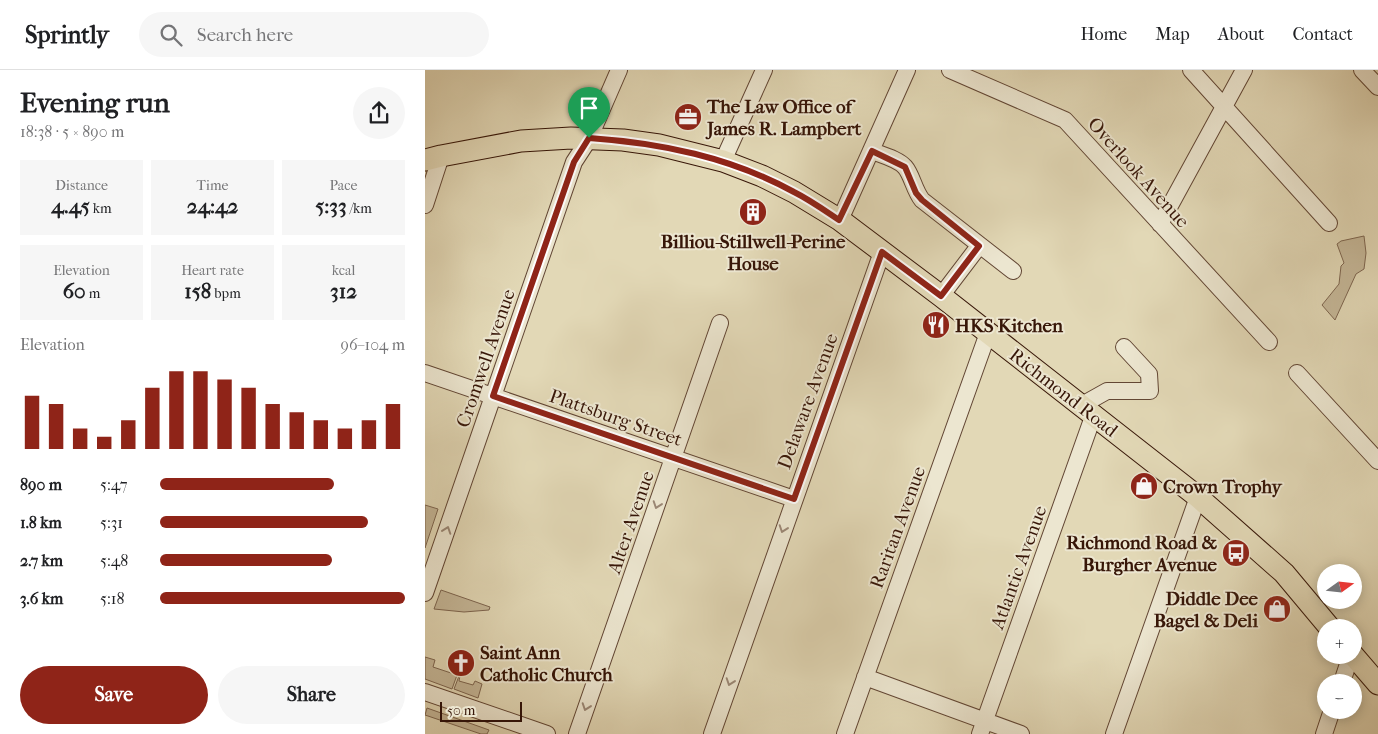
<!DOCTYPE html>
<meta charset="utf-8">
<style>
:root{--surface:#fff;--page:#f6f6f6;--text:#202124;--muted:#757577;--line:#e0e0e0;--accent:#8f2418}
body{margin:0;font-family:"IM FELL French Canon",serif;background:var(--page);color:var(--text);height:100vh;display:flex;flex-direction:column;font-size:19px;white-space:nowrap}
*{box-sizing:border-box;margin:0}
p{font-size:16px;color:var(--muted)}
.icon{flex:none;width:28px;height:28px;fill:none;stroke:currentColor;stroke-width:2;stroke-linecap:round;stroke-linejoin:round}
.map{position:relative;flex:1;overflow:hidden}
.side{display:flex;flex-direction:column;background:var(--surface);width:425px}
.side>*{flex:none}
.needle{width:32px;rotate:75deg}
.buttons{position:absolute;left:892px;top:494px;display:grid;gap:10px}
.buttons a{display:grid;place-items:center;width:45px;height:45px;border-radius:50%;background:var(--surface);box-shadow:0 2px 12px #0003;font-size:25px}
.scale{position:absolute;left:15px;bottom:12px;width:82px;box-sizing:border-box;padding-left:5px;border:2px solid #371608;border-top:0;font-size:14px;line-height:18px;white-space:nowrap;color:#371608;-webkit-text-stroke:4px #ece6d0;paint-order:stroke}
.pin{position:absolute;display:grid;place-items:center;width:42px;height:42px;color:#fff;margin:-51px -21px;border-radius:50% 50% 50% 0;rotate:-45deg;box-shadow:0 0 5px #0007}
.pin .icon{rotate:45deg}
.round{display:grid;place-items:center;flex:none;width:52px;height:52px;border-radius:26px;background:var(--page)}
.overview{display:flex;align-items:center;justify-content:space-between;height:85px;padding:0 20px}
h1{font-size:28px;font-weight:700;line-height:38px}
.stats{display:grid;grid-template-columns:repeat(3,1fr);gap:8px;height:85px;padding:5px 20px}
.stats div{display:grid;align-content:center;border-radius:0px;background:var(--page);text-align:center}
.stats b{font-size:21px;font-weight:700}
.stats small{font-size:14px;font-weight:400}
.stats p{font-size:14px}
.chart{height:140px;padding:10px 20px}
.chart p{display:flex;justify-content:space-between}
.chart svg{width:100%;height:90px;margin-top:5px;stroke:var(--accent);stroke-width:6}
.primary-button{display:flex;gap:10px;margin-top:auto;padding:10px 20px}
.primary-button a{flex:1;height:58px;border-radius:30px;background:var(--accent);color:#fff;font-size:20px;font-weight:700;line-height:58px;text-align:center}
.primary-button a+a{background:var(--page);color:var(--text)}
ul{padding:0 20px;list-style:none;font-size:16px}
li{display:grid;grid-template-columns:80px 60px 1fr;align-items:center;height:38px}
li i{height:12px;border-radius:6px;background:var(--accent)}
header{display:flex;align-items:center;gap:30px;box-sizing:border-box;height:70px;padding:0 25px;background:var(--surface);border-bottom:1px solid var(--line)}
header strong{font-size:24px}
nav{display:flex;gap:28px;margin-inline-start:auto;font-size:18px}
.search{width:350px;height:45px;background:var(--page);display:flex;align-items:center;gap:12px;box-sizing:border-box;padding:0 18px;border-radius:28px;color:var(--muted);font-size:19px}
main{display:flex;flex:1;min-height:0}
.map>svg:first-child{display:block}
.green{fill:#c5b798;stroke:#7e6650}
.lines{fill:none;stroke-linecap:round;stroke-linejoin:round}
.minor-casing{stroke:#624634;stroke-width:18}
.major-casing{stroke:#371608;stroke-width:23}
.minor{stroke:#ece6d0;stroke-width:16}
.major{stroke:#e2d8b6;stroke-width:21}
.oneway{stroke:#9b8876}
.route-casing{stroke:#fff;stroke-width:10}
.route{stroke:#8f2418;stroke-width:6}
.labels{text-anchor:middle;stroke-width:4;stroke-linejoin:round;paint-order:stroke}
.poi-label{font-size:19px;font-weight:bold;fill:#371608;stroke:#ece6d0;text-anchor:start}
.street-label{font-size:19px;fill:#371608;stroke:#ece6d0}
</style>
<header>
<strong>Sprintly</strong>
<div class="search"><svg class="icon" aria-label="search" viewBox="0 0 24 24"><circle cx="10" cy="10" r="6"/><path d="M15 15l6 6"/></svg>Search here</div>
<nav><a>Home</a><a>Map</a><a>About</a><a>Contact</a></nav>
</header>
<main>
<section class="side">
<div class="overview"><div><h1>Evening run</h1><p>18:38 · 5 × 890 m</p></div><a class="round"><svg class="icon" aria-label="share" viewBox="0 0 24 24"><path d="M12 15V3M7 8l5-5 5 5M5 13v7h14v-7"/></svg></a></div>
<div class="stats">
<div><p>Distance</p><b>4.45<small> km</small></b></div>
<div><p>Time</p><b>24:42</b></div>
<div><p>Pace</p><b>5:33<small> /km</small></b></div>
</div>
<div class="stats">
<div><p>Elevation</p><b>60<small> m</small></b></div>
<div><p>Heart rate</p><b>158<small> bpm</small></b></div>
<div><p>kcal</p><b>312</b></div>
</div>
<div class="chart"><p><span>Elevation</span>96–104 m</p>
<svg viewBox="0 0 160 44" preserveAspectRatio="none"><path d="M5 44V18M15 44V22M25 44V34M35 44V38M45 44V30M55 44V14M65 44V6M75 44V6M85 44V10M95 44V14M105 44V22M115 44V26M125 44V30M135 44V34M145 44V30M155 44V22"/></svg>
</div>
<ul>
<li><b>890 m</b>5:47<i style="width:71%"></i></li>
<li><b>1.8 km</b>5:31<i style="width:85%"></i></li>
<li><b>2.7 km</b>5:48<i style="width:70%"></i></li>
<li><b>3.6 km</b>5:18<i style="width:100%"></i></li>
</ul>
<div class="primary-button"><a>Save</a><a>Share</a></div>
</section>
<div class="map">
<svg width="953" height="664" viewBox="0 0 953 664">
<rect width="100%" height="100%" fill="#e2d8b6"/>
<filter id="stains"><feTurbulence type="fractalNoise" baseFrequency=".004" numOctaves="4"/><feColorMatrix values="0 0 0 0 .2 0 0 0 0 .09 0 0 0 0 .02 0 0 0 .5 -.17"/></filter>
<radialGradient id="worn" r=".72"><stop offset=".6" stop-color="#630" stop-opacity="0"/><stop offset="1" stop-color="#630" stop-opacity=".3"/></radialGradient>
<path class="green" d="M 939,166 L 941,183 L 939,199 L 931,204 L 910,250 L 897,235 L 914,214 L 916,196 L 919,193 L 912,174 L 916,171 Z
M 0,435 L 13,439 L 0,478 Z
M 16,520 L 65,537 L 64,540 L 39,542 L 9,539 Z
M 0,587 L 10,590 L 8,597 L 32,605 L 27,619 L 0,609 Z
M 34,606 L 35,606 L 34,611 L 48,615 L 50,611 L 57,614 L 53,628 L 29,619 Z
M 2,638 L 64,660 L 62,664 L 56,664 L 0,645 Z"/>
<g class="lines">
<defs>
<path id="minor" d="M 525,0 L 640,50 L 844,272
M 766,0 L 904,153
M 937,0 L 953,17
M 447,81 C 457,85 473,89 480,97 C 487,105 489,120 497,130 L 588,201
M 298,91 L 339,0
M 0,135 L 16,86
M 415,150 L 482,0
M 735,154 L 819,0
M 516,226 L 554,176
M 0,303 L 369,429
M 872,303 L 953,391
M 657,335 L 682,321 L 725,321 L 724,304 L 699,277
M 0,523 L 149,92 L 164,69 L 194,0
M 440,607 L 596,664
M 917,612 L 926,585
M 0,622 L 122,664
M 152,664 L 295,253
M 287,664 L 457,182
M 420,664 L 563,263
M 555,664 L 669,344
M 689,664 L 773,427
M 899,664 L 907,640"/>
<path id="major" d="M 0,90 L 16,86 L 96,71 L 146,68 L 198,70 L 234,75 L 298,91 L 337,106 L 369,122 L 415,150 L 516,226 L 773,427 L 859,503 L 905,558
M 928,585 L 953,614"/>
</defs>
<use href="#minor" class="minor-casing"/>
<use href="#major" class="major-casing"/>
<use href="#minor" class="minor"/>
<use href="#major" class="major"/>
</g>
<defs><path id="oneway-chevron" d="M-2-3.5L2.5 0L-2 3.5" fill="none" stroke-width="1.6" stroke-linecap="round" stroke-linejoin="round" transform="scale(1.25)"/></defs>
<g class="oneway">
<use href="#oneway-chevron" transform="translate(232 435) rotate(109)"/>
<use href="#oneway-chevron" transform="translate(358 459) rotate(109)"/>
<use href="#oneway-chevron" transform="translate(22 460) rotate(-71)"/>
<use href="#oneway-chevron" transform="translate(305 612) rotate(109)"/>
<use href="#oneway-chevron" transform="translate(161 637) rotate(109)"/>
</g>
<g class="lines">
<defs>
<path id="route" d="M 164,68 C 236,73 305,87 369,122 C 385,130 399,140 414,150 L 447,81 L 480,97 L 491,123 L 497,130 L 554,176 L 516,226 L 457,182 L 369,429 L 68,326 L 149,92 Z"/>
</defs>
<use href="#route" class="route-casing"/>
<use href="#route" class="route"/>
</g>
<defs>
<symbol id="office-disc" viewBox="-11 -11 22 22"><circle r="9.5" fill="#8f2418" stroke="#ece6d0"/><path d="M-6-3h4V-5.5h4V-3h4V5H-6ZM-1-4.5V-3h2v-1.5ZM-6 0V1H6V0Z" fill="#fff"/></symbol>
<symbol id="building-disc" viewBox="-11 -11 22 22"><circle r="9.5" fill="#8f2418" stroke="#ece6d0"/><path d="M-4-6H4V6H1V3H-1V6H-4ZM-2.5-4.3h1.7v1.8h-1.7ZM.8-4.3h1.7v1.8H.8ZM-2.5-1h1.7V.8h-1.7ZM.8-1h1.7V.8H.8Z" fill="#fff"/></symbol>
<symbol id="restaurant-disc" viewBox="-11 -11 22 22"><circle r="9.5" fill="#8f2418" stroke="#ece6d0"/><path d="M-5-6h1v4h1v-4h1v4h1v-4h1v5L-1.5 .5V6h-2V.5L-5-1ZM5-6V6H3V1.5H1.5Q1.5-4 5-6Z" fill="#fff"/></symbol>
<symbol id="shop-disc" viewBox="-11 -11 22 22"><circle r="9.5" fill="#8f2418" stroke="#ece6d0"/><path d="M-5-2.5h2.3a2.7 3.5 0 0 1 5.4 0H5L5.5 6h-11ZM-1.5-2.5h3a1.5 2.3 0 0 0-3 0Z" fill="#fff"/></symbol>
<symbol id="bus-disc" viewBox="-11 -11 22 22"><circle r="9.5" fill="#8f2418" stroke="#ece6d0"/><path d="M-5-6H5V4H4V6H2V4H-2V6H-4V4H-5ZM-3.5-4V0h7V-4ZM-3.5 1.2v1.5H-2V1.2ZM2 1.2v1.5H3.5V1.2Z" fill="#fff"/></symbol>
<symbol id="church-disc" viewBox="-11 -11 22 22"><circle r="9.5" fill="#8f2418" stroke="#ece6d0"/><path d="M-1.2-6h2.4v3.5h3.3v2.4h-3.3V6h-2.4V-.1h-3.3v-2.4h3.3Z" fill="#fff"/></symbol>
</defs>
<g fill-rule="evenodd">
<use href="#office-disc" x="247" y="31" width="32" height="32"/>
<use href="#building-disc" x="312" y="126" width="32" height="32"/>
<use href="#restaurant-disc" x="495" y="239" width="32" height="32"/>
<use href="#shop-disc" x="703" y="400" width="32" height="32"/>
<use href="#bus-disc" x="795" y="467" width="32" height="32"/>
<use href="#shop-disc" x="836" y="523" width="32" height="32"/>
<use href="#church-disc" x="20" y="577" width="32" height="32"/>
</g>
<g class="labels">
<g class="poi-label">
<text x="282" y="43">The Law Office of<tspan x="282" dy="22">James R. Lampbert</tspan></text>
<text x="328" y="178" text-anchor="middle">Billiou-Stillwell-Perine<tspan x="328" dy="22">House</tspan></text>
<text x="530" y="262">HKS Kitchen</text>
<text x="738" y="423">Crown Trophy</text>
<text x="792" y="479" text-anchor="end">Richmond Road &amp;<tspan x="792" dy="22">Burgher Avenue</tspan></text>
<text x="833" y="535" text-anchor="end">Diddle Dee<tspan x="833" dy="22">Bagel &amp; Deli</tspan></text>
<text x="55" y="589">Saint Ann<tspan x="55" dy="22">Catholic Church</tspan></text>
</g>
<g class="street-label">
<text transform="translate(714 102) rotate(48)" y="7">Overlook Avenue</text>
<text transform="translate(60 288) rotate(-71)" y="7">Cromwell Avenue</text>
<text transform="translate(639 322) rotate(38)" y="7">Richmond Road</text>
<text transform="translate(382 331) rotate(-70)" y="7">Delaware Avenue</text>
<text transform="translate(191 347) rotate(19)" y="7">Plattsburg Street</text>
<text transform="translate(205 452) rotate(-71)" y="7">Alter Avenue</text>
<text transform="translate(472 457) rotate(-70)" y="7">Raritan Avenue</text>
<text transform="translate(593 497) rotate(-70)" y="7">Atlantic Avenue</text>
</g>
</g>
<rect width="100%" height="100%" filter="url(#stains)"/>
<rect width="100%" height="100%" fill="url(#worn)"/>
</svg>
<div class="buttons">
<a><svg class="needle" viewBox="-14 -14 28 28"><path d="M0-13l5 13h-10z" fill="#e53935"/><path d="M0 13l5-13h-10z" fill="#757577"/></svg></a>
<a>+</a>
<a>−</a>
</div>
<div class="scale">50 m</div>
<div class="pin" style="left:164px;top:68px;background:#1e9e55"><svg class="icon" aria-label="arrive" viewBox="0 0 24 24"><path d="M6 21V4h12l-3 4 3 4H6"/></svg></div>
</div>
</main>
